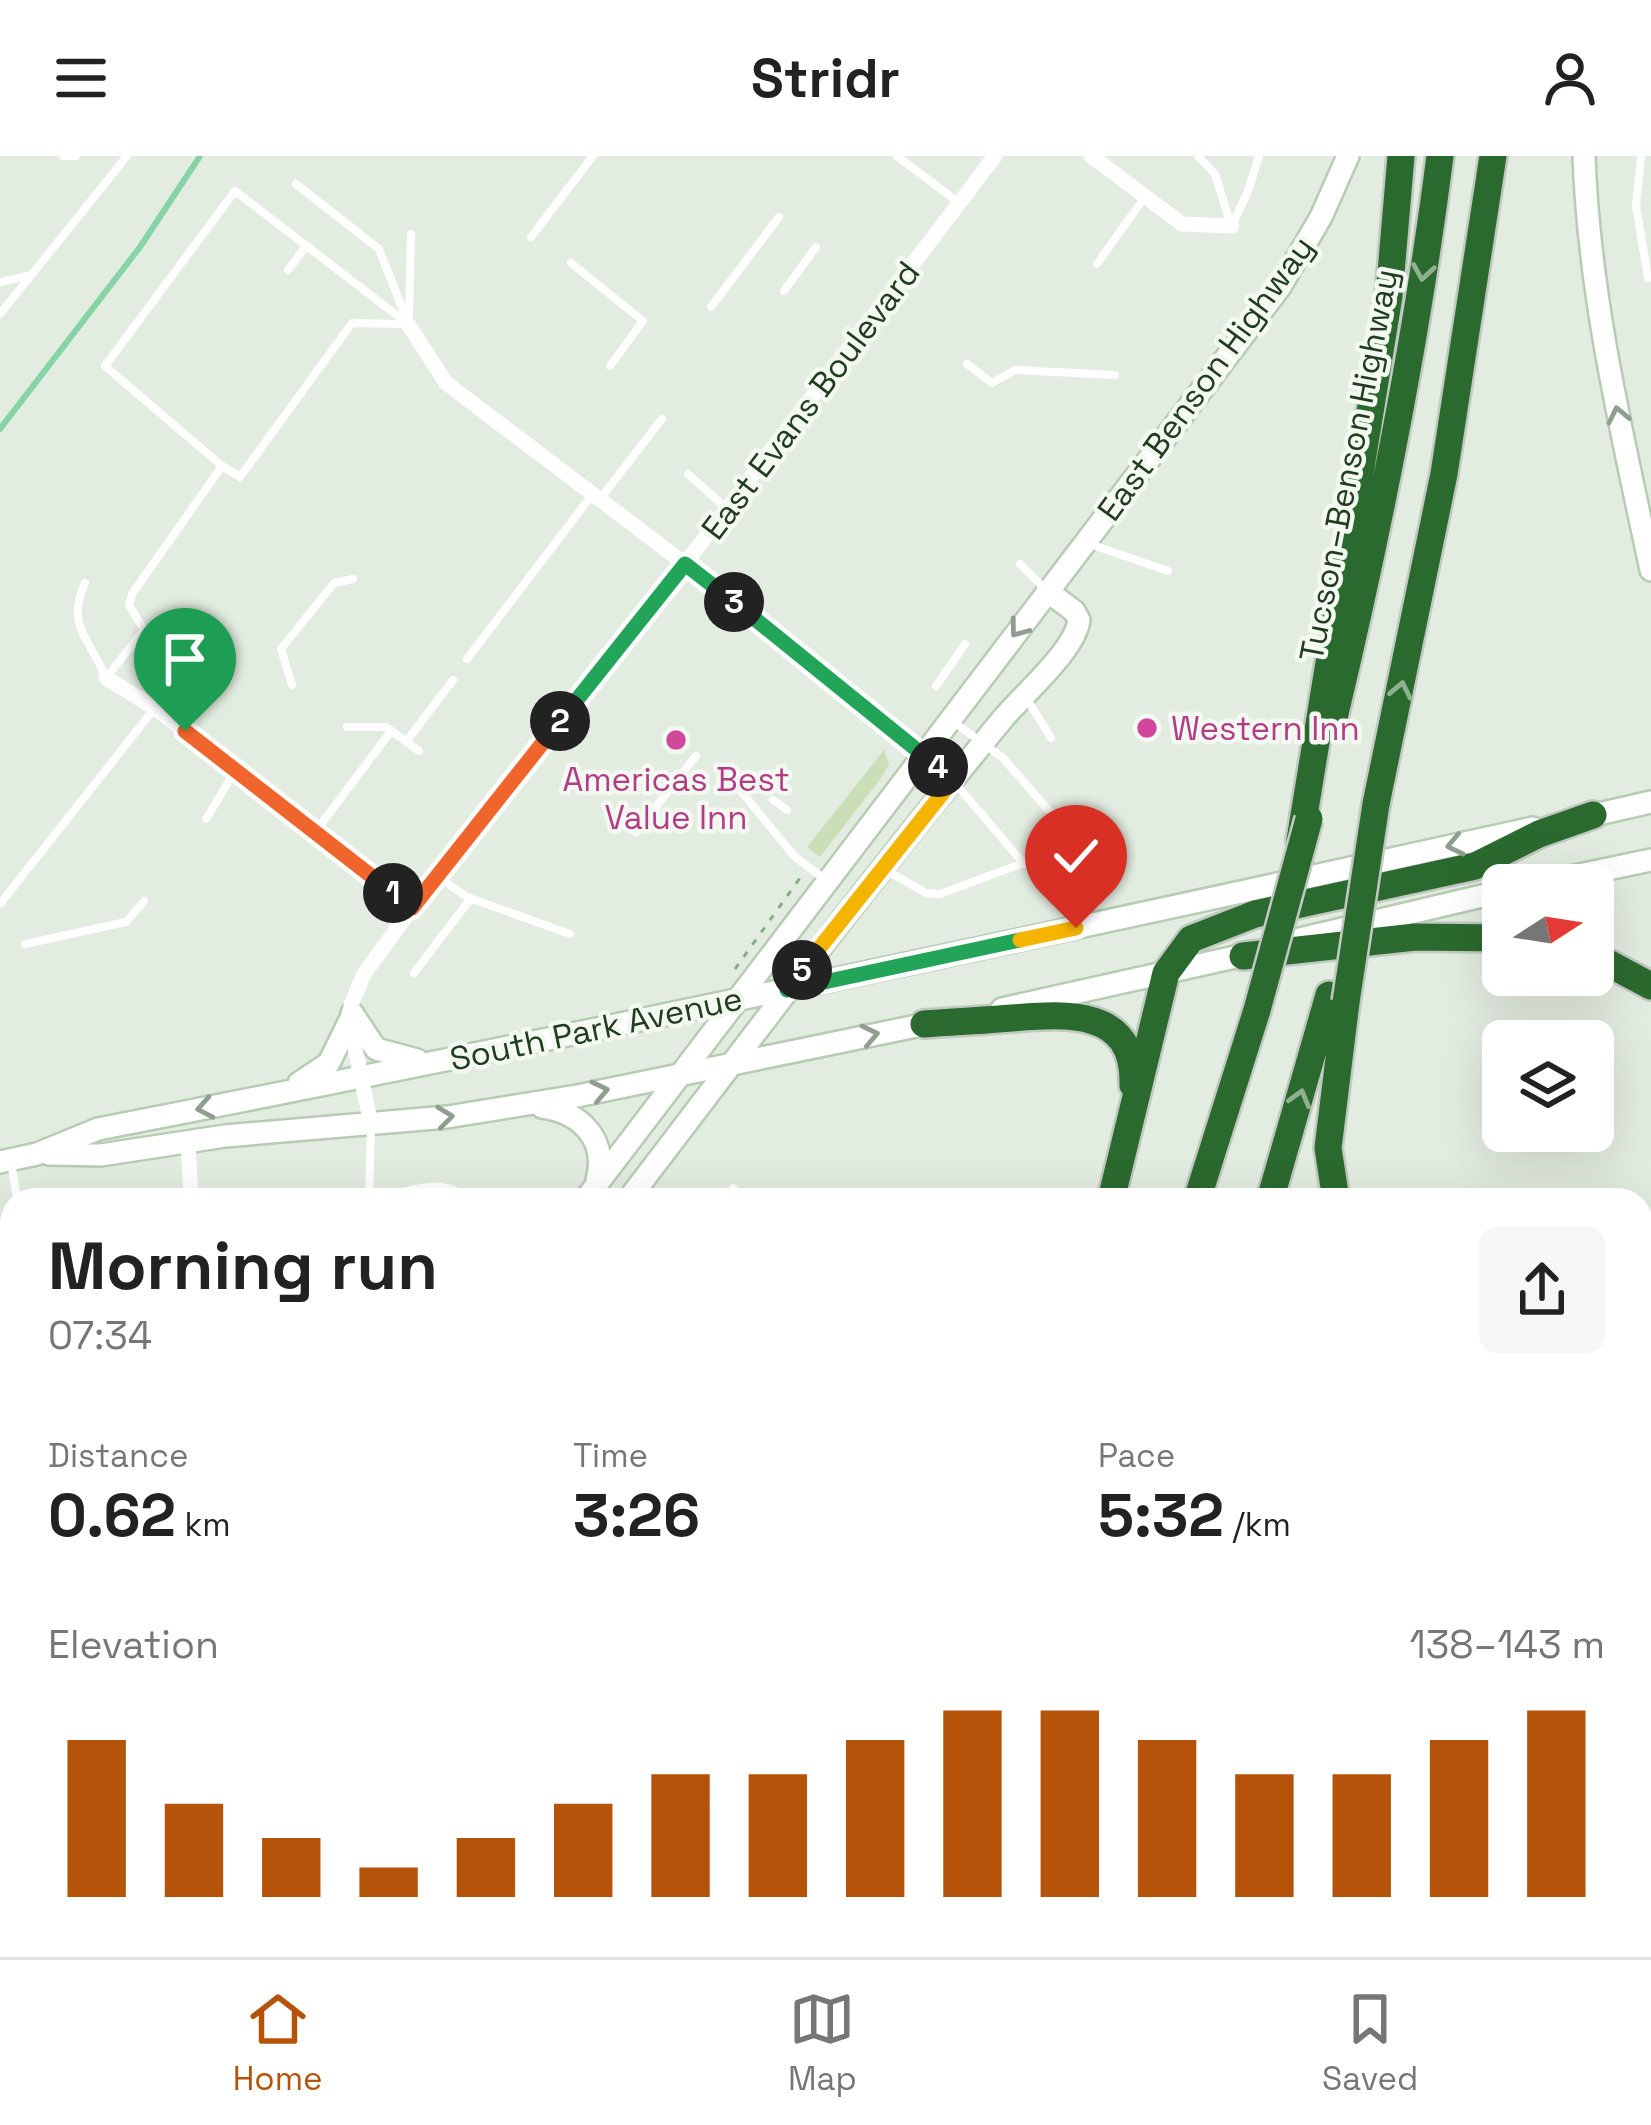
<!DOCTYPE html>
<meta charset="utf-8">
<style>
:root{--surface:#fff;--page:#f6f6f6;--text:#222;--muted:#767676;--line:#e0e0e0;--accent:#b45309}
body{margin:0;font-family:"Space Grotesk",sans-serif;background:var(--page);color:var(--text);height:100vh;display:flex;flex-direction:column;font-size:45px;white-space:nowrap}
*{box-sizing:border-box;margin:0}
p{font-size:39px;color:var(--muted)}
.icon{flex:none;width:66px;height:66px;fill:none;stroke:currentColor;stroke-width:2;stroke-linecap:round;stroke-linejoin:round}
.map{position:relative;flex:1;overflow:hidden}
.details{position:absolute;left:0px;top:1032px;width:1653px;height:771px;display:flex;flex-direction:column;background:var(--surface);border-radius:36px 36px 0 0;box-shadow:0 12px 48px #0002}
.details>*{flex:none}
.needle{width:78px;rotate:78deg}
.buttons{position:absolute;left:1482px;top:708px;display:grid;gap:24px}
.buttons a{display:grid;place-items:center;width:132px;height:132px;border-radius:18px;background:var(--surface);box-shadow:0 12px 48px #0002;font-size:60px}
.pin{position:absolute;display:grid;place-items:center;width:102px;height:102px;color:#fff;margin:-123px -51px;border-radius:50% 50% 50% 0;rotate:-45deg;box-shadow:0 0 12px #0007}
.pin .icon{rotate:45deg}
.km{position:absolute;width:60px;height:60px;margin:-30px;border-radius:50%;background:#222;color:#fff;font-size:33px;line-height:60px;text-align:center}
.round{display:grid;place-items:center;flex:none;width:126px;height:126px;border-radius:18px;background:var(--page)}
.head{display:flex;align-items:center;justify-content:space-between;height:204px;padding:0 48px}
h1{font-size:66px;font-weight:700;line-height:90px}
.figures{display:grid;grid-template-columns:repeat(3,1fr);gap:18px;height:204px;padding:12px 48px}
.figures div{display:grid;align-content:center}
.figures b{font-size:60px;font-weight:700}
.figures small{font-size:33px;font-weight:400}
.figures p{font-size:33px}
.chart{height:336px;padding:24px 48px}
.chart p{display:flex;justify-content:space-between}
.chart svg{width:100%;height:216px;margin-top:12px;stroke:var(--accent);stroke-width:6}
header{display:flex;justify-content:space-between;align-items:center;height:156px;padding:0 48px;background:var(--surface);font-size:54px;font-weight:700}
.tabs{display:flex;justify-content:space-around;align-items:center;height:168px;border-top:3px solid var(--line);background:var(--surface);font-size:33px;color:var(--muted)}
.tabs a{display:grid;justify-items:center;gap:6px}
.tabs .on{color:var(--accent)}
.map>svg:first-child{display:block}
.green{fill:#cadeb8}
.lines{fill:none;stroke-linecap:round;stroke-linejoin:round}
.stream{stroke:#86d3a6;stroke-width:6}
.secondary-casing{stroke:#b6ccb3;stroke-width:26}
.motorway-casing{stroke:#c1c9c1;stroke-width:32}
.path{stroke:#82b180;stroke-width:3;stroke-dasharray:6 9;stroke-linecap:butt}
.service{stroke:#fff;stroke-width:8}
.minor{stroke:#fff;stroke-width:15}
.secondary{stroke:#fff;stroke-width:21}
.motorway{stroke:#2b6a2e;stroke-width:27}
.motorway-bridge-casing{stroke:#c1c9c1;stroke-width:32;stroke-linecap:butt}
.motorway-bridge{stroke:#2b6a2e;stroke-width:27}
.oneway{stroke:#8fb190}
.oneway2{stroke:#909e90}
.split-1-casing{stroke:#fff;stroke-width:24}
.split-2-casing{stroke:#fff;stroke-width:24}
.split-3-casing{stroke:#fff;stroke-width:24}
.split-4-casing{stroke:#fff;stroke-width:24}
.split-5-casing{stroke:#fff;stroke-width:24}
.split-6-casing{stroke:#fff;stroke-width:24}
.split-7-casing{stroke:#fff;stroke-width:24}
.split-1{stroke:#f0652b;stroke-width:15}
.split-2{stroke:#f0652b;stroke-width:15}
.split-3{stroke:#22a559;stroke-width:15}
.split-4{stroke:#22a559;stroke-width:15}
.split-5{stroke:#f5b400;stroke-width:15}
.split-6{stroke:#22a559;stroke-width:15}
.split-7{stroke:#f5b400;stroke-width:15}
.hotel-dot{fill:#d1479c;stroke:#f3f8f1;stroke-width:4.5}
.labels{text-anchor:middle;stroke-width:9;stroke-linejoin:round;paint-order:stroke}
.street-label{font-size:33px;fill:#213d20;stroke:#f3f8f1}
.hotel-label{font-size:33px;fill:#b23c85;stroke:#f3f8f1;text-anchor:start}
</style>
<header><svg class="icon" aria-label="menu" viewBox="0 0 24 24"><path d="M4 6h16M4 12h16M4 18h16"/></svg>Stridr<svg class="icon" aria-label="person" viewBox="0 0 24 24"><circle cx="12" cy="8" r="4"/><path d="M4 21q1-7 8-7t8 7"/></svg></header>
<div class="map">
<svg width="1651" height="1801" viewBox="0 0 1651 1801">
<rect width="100%" height="100%" fill="#e3ece0"/>
<path class="green" d="M 884,594 L 889,608 L 881,622 L 820,701 L 807,691 Z"/>
<g class="lines">
<path class="stream" d="M 0,273 L 140,91 L 200,0"/>
<defs>
<path id="secondary" d="M 1584,0 C 1589,141 1622,277 1651,414
M 1581,662 L 1651,646
M 1531,729 L 1651,704
M 1283,787 L 1503,735
M 1002,853 L 1253,797
M 352,857 L 376,893 L 417,904
M 299,927 L 329,907 L 352,860
M 542,951 C 580,956 608,983 597,1024
M 49,998 L 101,999 L 225,980 L 447,961 L 577,940 L 936,866
M 0,1006 L 37,998 L 98,973 C 578,880 1056,777 1533,672
M 585,1044 L 1280,131 L 1321,61 L 1348,0
M 628,1044 C 751,883 872,721 1001,565 C 1022,539 1075,495 1079,464 L 1074,455 L 1047,435
M 2,1801 L 12,1789
M 43,1801 L 50,1791"/>
<path id="motorway" d="M 1334,562 C 1378,377 1416,189 1440,0
M 1376,648 L 1444,318 L 1493,0
M 1300,684 L 1389,140 L 1401,0
M 1593,799 L 1651,830
M 1243,800 L 1415,781 L 1503,782
M 924,868 C 949,866 974,865 999,863 C 1056,859 1135,846 1133,929
M 1111,1044 L 1166,817 L 1191,783 L 1255,758 L 1475,710 L 1539,678 L 1593,659
M 1197,1044 L 1257,854
M 1270,1044 L 1329,839
M 1336,1044 L 1328,992 L 1346,846
M 1641,1158 L 1651,1151
M 1641,1319 L 1651,1311
M 910,1801 L 914,1791
M 992,1801 L 996,1791
M 1013,1801 L 1020,1791"/>
</defs>
<use href="#secondary" class="secondary-casing"/>
<use href="#motorway" class="motorway-casing"/>
<path class="path" d="M 735,813 L 800,722
M 1641,1391 L 1651,1385
M 1093,1801 L 1098,1791"/>
<path class="service" d="M 63,0 L 76,0
M 897,0 L 958,46
M 1198,0 L 1215,18 L 1231,69
M 1641,0 L 1636,49 L 1648,122
M 296,28 L 379,93 L 408,167
M 1232,70 L 1248,35 L 1259,0
M 531,81 L 593,0
M 571,107 L 643,165 L 610,210
M 1097,108 L 1144,42
M 288,114 L 306,90
M 0,126 L 27,120
M 784,135 L 816,91
M 711,151 L 779,61
M 0,158 L 127,0
M 409,161 L 411,78
M 967,208 L 992,227 L 1015,214 L 1115,219
M 222,310 L 240,321 L 352,167 L 407,168
M 688,318 L 727,353
M 600,343 L 662,263
M 1090,388 L 1168,415
M 1020,408 L 1046,434
M 85,427 C 65,470 91,484 106,522
M 467,503 L 592,339
M 106,522 L 144,474 L 129,449 L 132,438 L 222,310 L 105,210 L 235,35 L 407,167
M 292,529 L 281,493 L 334,427 L 353,423
M 936,530 L 965,488
M 1025,540 L 1051,582
M 951,564 L 1003,602 L 1077,687 L 1093,693 L 1121,687
M 347,571 L 386,571 L 419,595
M 406,586 L 453,524
M 955,627 L 1024,708
M 757,633 L 735,628 L 795,701 L 827,725
M 773,644 L 787,654
M 206,663 L 235,615
M 316,675 L 391,575
M 636,676 L 696,600
M 884,713 L 926,737 L 940,738 L 1077,687
M 437,720 L 467,741 L 570,778
M 0,748 L 154,553
M 25,788 L 126,766 L 144,745
M 414,817 L 471,742
M 11,1005 L 17,1044
M 733,1032 L 748,1044
M 369,1044 L 371,970
M 374,1044 C 403,1037 446,1018 467,1044
M 0,1195 L 12,1187
M 0,1224 L 12,1198
M 0,1401 L 12,1411
M 1646,1464 L 1651,1462
M 0,1493 L 12,1502
M 0,1574 L 12,1582
M 1641,1703 L 1651,1698
M 186,1791 L 199,1801
M 334,1791 L 348,1801
M 549,1791 L 550,1801
M 688,1791 L 701,1801
M 755,1801 L 763,1791
M 1468,1801 L 1478,1791"/>
<path class="minor" d="M 1091,0 L 1182,68 L 1232,70
M 408,168 L 446,227 L 685,408 L 953,624
M 106,522 L 155,552 L 412,752
M 371,968 L 353,883 L 351,849 L 364,818 L 412,752 L 685,408 L 995,0
M 188,984 L 191,1044
M 0,1312 L 12,1297"/>
<use href="#secondary" class="secondary"/>
<use href="#motorway" class="motorway"/>
<defs>
<path id="motorway-bridge" d="M 1346,846 L 1376,648
M 1257,854 L 1309,663"/>
</defs>
<use href="#motorway-bridge" class="motorway-bridge-casing"/>
<use href="#motorway-bridge" class="motorway-bridge"/>
</g>
<defs><path id="oneway-chevron" d="M-2-3.5L2.5 0L-2 3.5" fill="none" stroke-width="1.6" stroke-linecap="round" stroke-linejoin="round" transform="scale(3)"/></defs>
<g class="oneway">
<use href="#oneway-chevron" transform="translate(1423 116) rotate(99)"/>
<use href="#oneway-chevron" transform="translate(1401 534) rotate(-78)"/>
<use href="#oneway-chevron" transform="translate(1300 942) rotate(-74)"/>
</g>
<g class="oneway2">
<use href="#oneway-chevron" transform="translate(1618 259) rotate(-102)"/>
<use href="#oneway-chevron" transform="translate(1018 473) rotate(127)"/>
<use href="#oneway-chevron" transform="translate(1455 689) rotate(168)"/>
<use href="#oneway-chevron" transform="translate(870 879) rotate(-12)"/>
<use href="#oneway-chevron" transform="translate(600 935) rotate(-12)"/>
<use href="#oneway-chevron" transform="translate(205 952) rotate(169)"/>
<use href="#oneway-chevron" transform="translate(445 961) rotate(-7)"/>
</g>
<g class="lines">
<defs>
<path id="split-1" d="M 185,575 L 393,737"/>
<path id="split-2" d="M 393,737 L 412,752 L 560,565"/>
<path id="split-3" d="M 560,565 L 685,408 L 734,446"/>
<path id="split-4" d="M 734,446 L 938,611"/>
<path id="split-5" d="M 802,814 L 953,624 L 938,611"/>
<path id="split-6" d="M 802,814 L 787,834 L 1020,784"/>
<path id="split-7" d="M 1020,784 L 1076,772"/>
</defs>
<use href="#split-1" class="split-1-casing"/>
<use href="#split-2" class="split-2-casing"/>
<use href="#split-3" class="split-3-casing"/>
<use href="#split-4" class="split-4-casing"/>
<use href="#split-5" class="split-5-casing"/>
<use href="#split-6" class="split-6-casing"/>
<use href="#split-7" class="split-7-casing"/>
<use href="#split-1" class="split-1"/>
<use href="#split-2" class="split-2"/>
<use href="#split-3" class="split-3"/>
<use href="#split-4" class="split-4"/>
<use href="#split-5" class="split-5"/>
<use href="#split-6" class="split-6"/>
<use href="#split-7" class="split-7"/>
</g>
<g class="hotel-dot">
<circle cx="1147" cy="572" r="12"/>
<circle cx="676" cy="584" r="12"/>
</g>
<g class="labels">
<g class="street-label">
<text transform="translate(1205 222) rotate(-54)" y="12">East Benson Highway</text>
<text transform="translate(810 244) rotate(-53)" y="12">East Evans Boulevard</text>
<text transform="translate(1348 309) rotate(-79)" y="12">Tucson–Benson Highway</text>
<text transform="translate(596 872) rotate(-12)" y="12">South Park Avenue</text>
</g>
<g class="hotel-label">
<text x="1171" y="584">Western Inn</text>
<text x="676" y="635" text-anchor="middle">Americas Best<tspan x="676" dy="38">Value Inn</tspan></text>
</g>
</g>
</svg>
<div class="buttons">
<a><svg class="needle" viewBox="-14 -14 28 28"><path d="M0-13l5 13h-10z" fill="#e53935"/><path d="M0 13l5-13h-10z" fill="#767676"/></svg></a>
<a><svg class="icon" aria-label="layers" viewBox="0 0 24 24"><path d="M12 4l9 5-9 5-9-5zM3 14l9 5 9-5"/></svg></a>
</div>
<div class="pin" style="left:185px;top:575px;background:#1e9e55"><svg class="icon" aria-label="arrive" viewBox="0 0 24 24"><path d="M6 21V4h12l-3 4 3 4H6"/></svg></div>
<div class="pin" style="left:1076px;top:772px;background:#d93025"><svg class="icon" aria-label="check" viewBox="0 0 24 24"><path d="M5 12l5 5 9-10"/></svg></div>
<b class="km" style="left:393px;top:737px">1</b>
<b class="km" style="left:560px;top:565px">2</b>
<b class="km" style="left:734px;top:446px">3</b>
<b class="km" style="left:938px;top:611px">4</b>
<b class="km" style="left:802px;top:814px">5</b>
<section class="details">
<div class="head"><div><h1>Morning run</h1><p>07:34</p></div><a class="round"><svg class="icon" aria-label="share" viewBox="0 0 24 24"><path d="M12 15V3M7 8l5-5 5 5M5 13v7h14v-7"/></svg></a></div>
<div class="figures">
<div><p>Distance</p><b>0.62<small> km</small></b></div>
<div><p>Time</p><b>3:26</b></div>
<div><p>Pace</p><b>5:32<small> /km</small></b></div>
</div>
<div class="chart"><p><span>Elevation</span>138–143 m</p>
<svg viewBox="0 0 160 44" preserveAspectRatio="none"><path d="M5 44V12M15 44V25M25 44V32M35 44V38M45 44V32M55 44V25M65 44V19M75 44V19M85 44V12M95 44V6M105 44V6M115 44V12M125 44V19M135 44V19M145 44V12M155 44V6"/></svg>
</div>
</section>
</div>
<nav class="tabs">
<a class="on"><svg class="icon" aria-label="home" viewBox="0 0 24 24"><path d="M3 11l9-7 9 7M6 9v11h12V9"/></svg>Home</a>
<a><svg class="icon" aria-label="map" viewBox="0 0 24 24"><path d="M3 6l6-2 6 2 6-2v14l-6 2-6-2-6 2zM9 4v14M15 6v14"/></svg>Map</a>
<a><svg class="icon" aria-label="saved" viewBox="0 0 24 24"><path d="M7 4h10v16l-5-4-5 4z"/></svg>Saved</a>
</nav>
